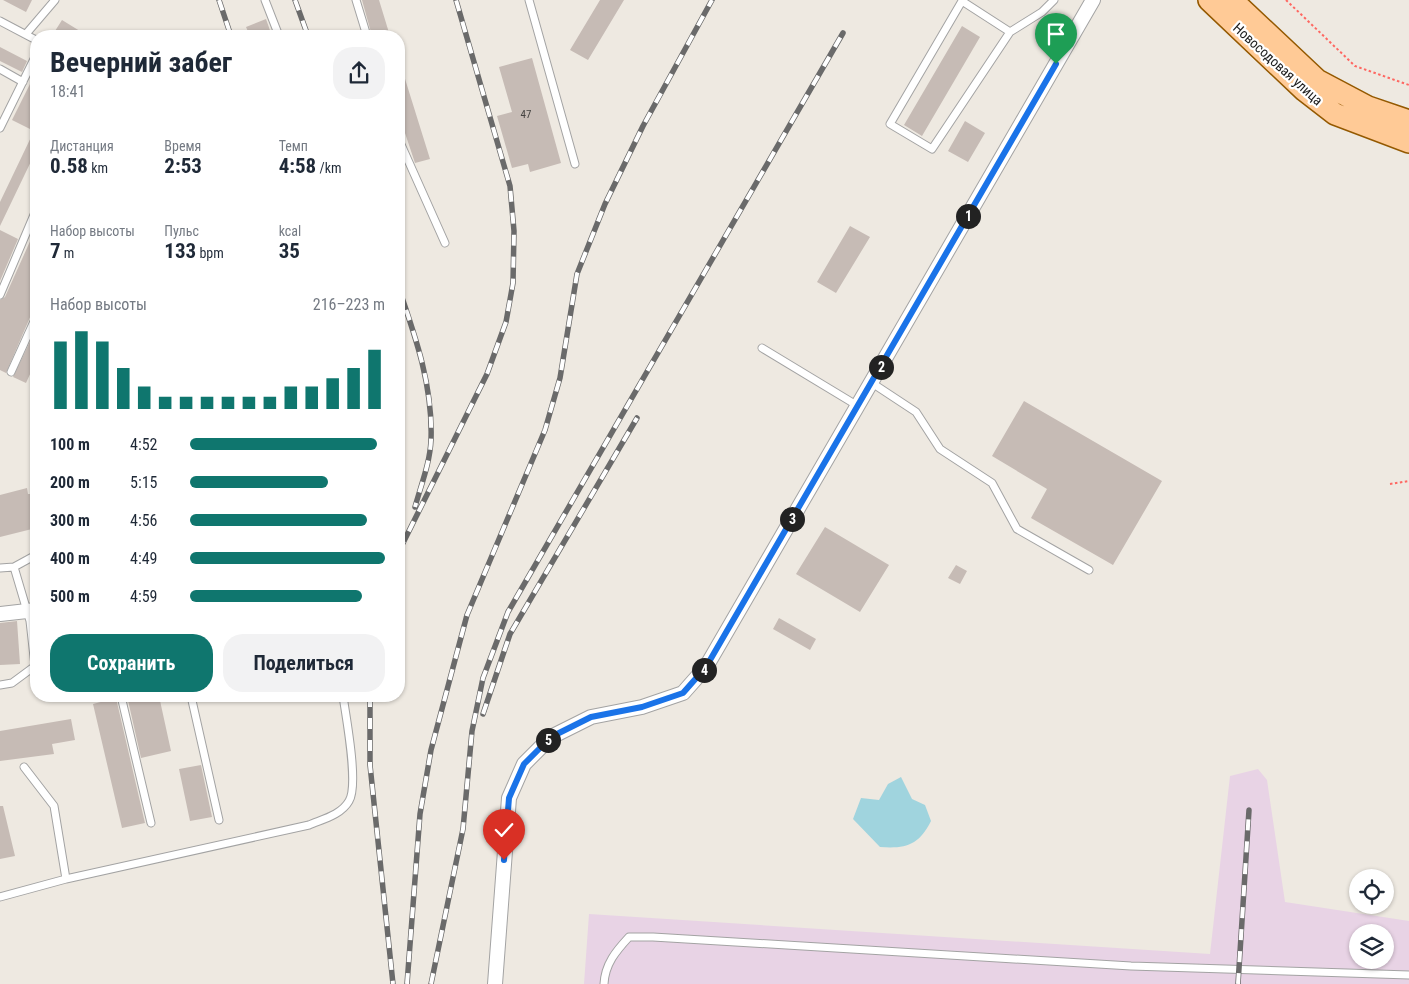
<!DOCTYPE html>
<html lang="ru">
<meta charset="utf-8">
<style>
:root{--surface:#fff;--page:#f2f2f3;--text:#1f2937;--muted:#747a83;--accent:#0f766e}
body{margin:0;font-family:"Roboto Condensed",sans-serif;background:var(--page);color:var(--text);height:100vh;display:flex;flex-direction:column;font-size:19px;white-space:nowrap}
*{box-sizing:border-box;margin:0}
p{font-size:16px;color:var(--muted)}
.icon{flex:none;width:28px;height:28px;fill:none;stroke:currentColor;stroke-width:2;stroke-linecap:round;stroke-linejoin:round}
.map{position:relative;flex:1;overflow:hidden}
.side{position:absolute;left:30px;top:30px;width:375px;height:672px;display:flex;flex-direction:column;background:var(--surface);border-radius:20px;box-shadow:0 1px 4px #0004}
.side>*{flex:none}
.buttons{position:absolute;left:1349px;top:869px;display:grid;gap:10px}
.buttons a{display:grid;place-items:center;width:45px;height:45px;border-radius:50%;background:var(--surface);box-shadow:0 1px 4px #0004;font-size:25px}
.pin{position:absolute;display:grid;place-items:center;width:42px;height:42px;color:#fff;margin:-51px -21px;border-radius:50% 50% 50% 0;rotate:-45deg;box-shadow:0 0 5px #0007}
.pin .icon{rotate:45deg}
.km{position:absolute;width:25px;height:25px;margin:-12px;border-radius:50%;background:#222;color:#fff;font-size:14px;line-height:25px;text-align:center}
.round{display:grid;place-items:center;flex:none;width:52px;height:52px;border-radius:20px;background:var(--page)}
.headline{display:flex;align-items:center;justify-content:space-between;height:85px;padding:0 20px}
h1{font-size:28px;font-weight:700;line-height:38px}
.figures{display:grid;grid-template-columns:repeat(3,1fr);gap:8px;height:85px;padding:5px 20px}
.figures div{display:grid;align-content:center}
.figures b{font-size:21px;font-weight:700}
.figures small{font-size:14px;font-weight:400}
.figures p{font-size:14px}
.chart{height:140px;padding:10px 20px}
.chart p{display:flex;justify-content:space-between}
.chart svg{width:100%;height:90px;margin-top:5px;stroke:var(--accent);stroke-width:6}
.action{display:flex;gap:10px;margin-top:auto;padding:10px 20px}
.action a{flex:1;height:58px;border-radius:20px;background:var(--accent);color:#fff;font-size:20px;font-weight:700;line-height:58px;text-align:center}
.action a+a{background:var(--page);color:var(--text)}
ul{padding:0 20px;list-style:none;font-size:16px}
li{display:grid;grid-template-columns:80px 60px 1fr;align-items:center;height:38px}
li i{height:12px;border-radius:6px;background:var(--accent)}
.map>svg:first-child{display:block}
.industrial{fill:#e8d3e5;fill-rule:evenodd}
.water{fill:#a0d4de}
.building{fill:#c6bbb5}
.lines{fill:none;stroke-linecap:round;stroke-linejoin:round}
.service-casing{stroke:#a3a3a3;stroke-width:9}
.minor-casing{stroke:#a3a3a3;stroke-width:16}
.primary-casing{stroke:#945900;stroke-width:24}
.path{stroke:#fe6862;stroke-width:2;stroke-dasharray:2.5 2.5;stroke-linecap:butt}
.service{stroke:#fff;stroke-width:7}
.minor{stroke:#fff;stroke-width:14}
.primary{stroke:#ffca96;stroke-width:21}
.rail-casing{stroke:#6a6a6a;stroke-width:5.5}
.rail{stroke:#fff;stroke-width:4;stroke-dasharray:11;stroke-linecap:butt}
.route-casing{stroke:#fff;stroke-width:10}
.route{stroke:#1a73e8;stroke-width:6}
.labels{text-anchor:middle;stroke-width:4.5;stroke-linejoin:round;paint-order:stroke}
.number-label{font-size:11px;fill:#464442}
.street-label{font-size:14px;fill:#1c1c1c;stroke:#fff}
</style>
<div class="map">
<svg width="1409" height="984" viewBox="0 0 1409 984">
<rect width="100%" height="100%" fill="#eee9e1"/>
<path class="industrial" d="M 1258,769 L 1267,780 L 1285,902 L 1409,921 L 1409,984 L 584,984 L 589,914 L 1210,954 L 1230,776 ZM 1358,932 L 1385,932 L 1385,960 L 1358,960 Z"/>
<path class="water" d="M 901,777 L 912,799 L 925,805 L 931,821 C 919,845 906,849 880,847 L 853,819 L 861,798 L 879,800 L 888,784 Z"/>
<path class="building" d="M 3,0 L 32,0 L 26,12 Z
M 362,0 L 379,0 L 390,36 L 372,36 Z
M 600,0 L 624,0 L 588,60 L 570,50 Z
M 266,19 L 272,36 L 250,36 L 246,27 Z
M 62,20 L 88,36 L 64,36 L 55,31 Z
M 962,26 L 980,37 L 922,136 L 904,125 Z
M 0,47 L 27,61 L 22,72 L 0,61 Z
M 532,58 L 561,163 L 530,172 L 528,164 L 512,168 L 497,116 L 512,112 L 499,67 Z
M 36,66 L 36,151 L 0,226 L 0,202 L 34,131 L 12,120 L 33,78 L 31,77 Z
M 399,66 L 401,66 L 430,159 L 415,163 L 399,115 Z
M 965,121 L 985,133 L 968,162 L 948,151 Z
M 850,226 L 870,237 L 836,293 L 817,282 Z
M 36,228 L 36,312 L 31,315 L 6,373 L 0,370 L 0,300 L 5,297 Z
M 0,230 L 18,239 L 0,281 Z
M 36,329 L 36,361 L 26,383 L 13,377 Z
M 1024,401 L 1162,481 L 1113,565 L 1031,518 L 1047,489 L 992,456 Z
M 27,488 L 28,494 L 36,494 L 36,528 L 0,537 L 0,495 Z
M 825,527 L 889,565 L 860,612 L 796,574 Z
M 956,565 L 967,571 L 960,584 L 948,578 Z
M 779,618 L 816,639 L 810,650 L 773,629 Z
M 17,621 L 20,664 L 0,665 L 0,623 Z
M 127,696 L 159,696 L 171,751 L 141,758 Z
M 116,698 L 145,823 L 122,828 L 93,704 Z
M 71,719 L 75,740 L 52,744 L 54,754 L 0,761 L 0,731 Z
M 201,765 L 212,817 L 190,821 L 179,769 Z
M 0,806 L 3,806 L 15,856 L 0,859 Z"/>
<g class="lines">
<defs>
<path id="service" d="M 265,0 L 279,36
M 356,0 L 367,36
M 529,0 L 575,164
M 0,21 L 36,40
M 1010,32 L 962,1 L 890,124 L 932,149 L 1010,32 L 1042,12 L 1054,0
M 26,34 L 55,0
M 0,69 L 23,82
M 0,128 L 36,55
M 399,140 L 445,243
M 0,295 L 36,210
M 399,300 L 404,310
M 762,348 L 858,406
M 11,372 L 36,317
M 872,383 L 916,412 L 940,449 L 992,483 L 1017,529 L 1089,570
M 0,568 L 14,567 L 36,555
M 0,685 L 12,683 L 35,666 L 30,621 L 14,567
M 121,696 L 151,823
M 191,696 L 219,820
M 24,767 L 54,806 L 66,879
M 0,897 L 66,879 L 309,825 C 323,819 341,815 349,801 C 359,785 346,717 343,696
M 604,984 C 605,964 616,951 629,937 L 653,937 L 1131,966 L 1409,975"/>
<path id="minor" d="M 0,614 L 36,610
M 495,984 L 509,798 L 524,764 L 551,737 L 591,717 L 642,707 L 683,693 L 706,667 L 1093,0"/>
<path id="primary" d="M 1209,0 L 1304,90 L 1335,114 L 1409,142
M 1232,0 L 1317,80 L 1368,107 L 1409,121"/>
</defs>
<use href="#service" class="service-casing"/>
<use href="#minor" class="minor-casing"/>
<use href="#primary" class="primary-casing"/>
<path class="path" d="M 1286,0 L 1355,66 L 1409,85
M 1390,484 L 1409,481"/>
<use href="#service" class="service"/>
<use href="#minor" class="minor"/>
<use href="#primary" class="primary"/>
<defs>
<path id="rail" d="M 219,0 L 231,36
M 295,0 L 308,36
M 399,289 C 416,338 433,387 431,440 C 430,463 421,485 415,507
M 399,551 L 487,374 L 506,322 L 513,283 L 514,231 L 510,186 L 456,0
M 370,696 L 370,765 L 393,984
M 483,714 L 510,634 L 637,418
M 407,984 L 420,814 L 431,750 L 467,615 L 545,430 L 560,378 L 577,274 L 605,204 L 643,126 L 712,0
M 431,984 L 463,829 L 472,731 L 483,678 L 508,612 L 843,33
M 1238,984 L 1249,810"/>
</defs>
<use href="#rail" class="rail-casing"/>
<use href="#rail" class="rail"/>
</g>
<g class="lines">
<defs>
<path id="route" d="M 504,860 L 509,798 L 524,764 L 551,737 L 591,717 L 642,707 L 683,693 L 706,667 L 1056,64"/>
</defs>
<use href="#route" class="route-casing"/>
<use href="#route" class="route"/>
</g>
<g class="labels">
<g class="number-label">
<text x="526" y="118">47</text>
</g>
<g class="street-label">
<text transform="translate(1278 64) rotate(42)" y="5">Новосодовая улица</text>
</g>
</g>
</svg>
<div class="buttons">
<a><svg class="icon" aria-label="locate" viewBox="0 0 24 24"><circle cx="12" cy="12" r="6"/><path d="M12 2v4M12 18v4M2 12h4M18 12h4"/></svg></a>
<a><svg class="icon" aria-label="layers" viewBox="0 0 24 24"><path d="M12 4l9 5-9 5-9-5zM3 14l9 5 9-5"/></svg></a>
</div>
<div class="pin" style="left:1056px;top:64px;background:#1e9e55"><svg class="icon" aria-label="arrive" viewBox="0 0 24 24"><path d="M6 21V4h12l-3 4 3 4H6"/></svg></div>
<div class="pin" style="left:504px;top:860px;background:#d93025"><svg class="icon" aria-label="check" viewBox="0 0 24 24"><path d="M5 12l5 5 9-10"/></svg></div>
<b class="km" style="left:968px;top:216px">1</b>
<b class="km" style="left:881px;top:367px">2</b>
<b class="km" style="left:792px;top:519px">3</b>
<b class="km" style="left:704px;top:670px">4</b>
<b class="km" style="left:548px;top:740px">5</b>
<section class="side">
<div class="headline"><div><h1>Вечерний забег</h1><p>18:41</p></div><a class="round"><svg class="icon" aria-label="share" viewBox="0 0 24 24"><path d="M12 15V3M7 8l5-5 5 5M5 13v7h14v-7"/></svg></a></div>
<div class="figures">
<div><p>Дистанция</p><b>0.58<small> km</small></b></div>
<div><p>Время</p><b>2:53</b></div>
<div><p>Темп</p><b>4:58<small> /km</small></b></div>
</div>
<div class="figures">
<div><p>Набор высоты</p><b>7<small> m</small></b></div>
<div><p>Пульс</p><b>133<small> bpm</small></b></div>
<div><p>kcal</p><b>35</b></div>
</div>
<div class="chart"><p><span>Набор высоты</span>216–223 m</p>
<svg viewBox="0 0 160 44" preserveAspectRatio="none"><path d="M5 44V11M15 44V6M25 44V11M35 44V24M45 44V33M55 44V38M65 44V38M75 44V38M85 44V38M95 44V38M105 44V38M115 44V33M125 44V33M135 44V29M145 44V24M155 44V15"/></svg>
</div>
<ul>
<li><b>100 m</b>4:52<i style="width:96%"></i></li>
<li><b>200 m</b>5:15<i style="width:71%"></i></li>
<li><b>300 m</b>4:56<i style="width:91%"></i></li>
<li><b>400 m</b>4:49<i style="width:100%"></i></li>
<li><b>500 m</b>4:59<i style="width:88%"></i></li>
</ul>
<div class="action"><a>Сохранить</a><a>Поделиться</a></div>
</section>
</div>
